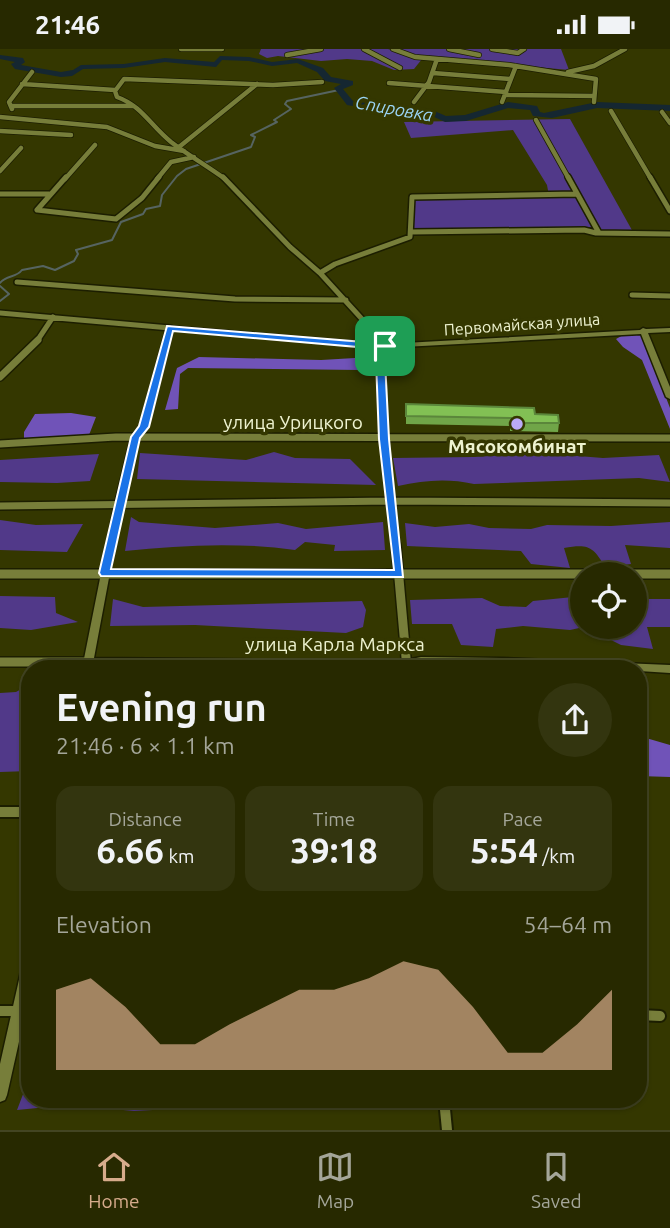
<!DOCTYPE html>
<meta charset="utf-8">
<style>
:root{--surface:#272900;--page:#33350f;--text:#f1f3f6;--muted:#a4a699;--line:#434522;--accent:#d6ab8b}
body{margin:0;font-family:Ubuntu,sans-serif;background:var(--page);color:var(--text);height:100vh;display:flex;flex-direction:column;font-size:26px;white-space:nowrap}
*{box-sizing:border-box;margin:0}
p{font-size:23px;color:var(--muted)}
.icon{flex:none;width:38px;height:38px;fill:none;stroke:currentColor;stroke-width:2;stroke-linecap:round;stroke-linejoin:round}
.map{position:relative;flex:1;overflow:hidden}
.drawer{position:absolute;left:21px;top:611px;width:626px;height:448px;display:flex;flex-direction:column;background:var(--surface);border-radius:28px;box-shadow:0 2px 5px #0004,0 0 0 2px var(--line)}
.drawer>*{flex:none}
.buttons{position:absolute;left:570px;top:513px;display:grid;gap:14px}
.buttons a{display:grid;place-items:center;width:77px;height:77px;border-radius:50%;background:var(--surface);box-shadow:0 2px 5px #0004,0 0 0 2px var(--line);font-size:35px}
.pin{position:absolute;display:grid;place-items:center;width:60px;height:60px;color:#fff;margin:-30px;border-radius:14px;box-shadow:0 4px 10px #0006}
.round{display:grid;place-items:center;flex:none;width:74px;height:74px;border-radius:37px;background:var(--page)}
.summary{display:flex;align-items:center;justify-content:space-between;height:119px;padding:0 35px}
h1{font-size:38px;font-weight:700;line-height:52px}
.metrics{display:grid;grid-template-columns:repeat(3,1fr);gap:10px;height:119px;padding:7px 35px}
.metrics div{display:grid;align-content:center;border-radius:18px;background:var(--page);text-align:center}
.metrics b{font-size:35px;font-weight:700}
.metrics small{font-size:19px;font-weight:400}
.metrics p{font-size:19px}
.chart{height:196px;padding:14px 35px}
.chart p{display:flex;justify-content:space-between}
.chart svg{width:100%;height:126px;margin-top:7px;fill:var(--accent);opacity:.7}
.status{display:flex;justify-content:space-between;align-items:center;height:49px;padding:0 35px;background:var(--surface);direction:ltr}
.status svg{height:19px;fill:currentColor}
.menu{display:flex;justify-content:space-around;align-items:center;height:98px;border-top:2px solid var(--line);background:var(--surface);font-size:19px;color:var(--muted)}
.menu a{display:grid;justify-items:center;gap:4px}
.menu .current{color:var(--accent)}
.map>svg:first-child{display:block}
.green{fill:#513989}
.forest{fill:#7053b8}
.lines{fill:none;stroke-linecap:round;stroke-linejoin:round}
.stream{stroke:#566461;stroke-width:2}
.river{fill:#152731;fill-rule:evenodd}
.minor-far4-casing{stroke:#1c1e00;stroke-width:6}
.minor-far3-casing{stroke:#1c1e00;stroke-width:8}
.minor-far2-casing{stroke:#1c1e00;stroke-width:10}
.minor-far1-casing{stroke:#1c1e00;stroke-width:12}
.minor-casing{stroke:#1c1e00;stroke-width:14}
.tertiary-casing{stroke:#1c1e00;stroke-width:3}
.minor-far4{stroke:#777e3a;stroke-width:4.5}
.minor-far3{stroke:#777e3a;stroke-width:5}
.minor-far2{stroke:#777e3a;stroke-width:7}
.minor-far1{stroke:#777e3a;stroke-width:9}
.minor{stroke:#777e3a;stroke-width:10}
.tertiary{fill:#777e3a;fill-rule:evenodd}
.wall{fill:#70a548}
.building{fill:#82c054;stroke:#5b863b;stroke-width:2}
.route{fill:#1a73e8;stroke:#fff;stroke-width:2;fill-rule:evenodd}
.poi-dot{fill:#bbaaf6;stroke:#343700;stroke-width:2.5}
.labels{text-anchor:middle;stroke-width:7;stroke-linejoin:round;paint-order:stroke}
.far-street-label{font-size:16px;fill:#eef3d0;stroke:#343700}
.far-water-label{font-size:18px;font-style:italic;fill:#9bd4f4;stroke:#343700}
.street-label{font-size:19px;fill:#eef3d0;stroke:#343700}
.poi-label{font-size:19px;font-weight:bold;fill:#eef3d0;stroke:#343700}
</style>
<div class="status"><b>21:46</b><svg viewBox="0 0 49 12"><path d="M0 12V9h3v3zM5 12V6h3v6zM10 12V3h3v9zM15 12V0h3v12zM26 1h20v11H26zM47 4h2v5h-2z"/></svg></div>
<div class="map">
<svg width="670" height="1081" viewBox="0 0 670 1081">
<rect width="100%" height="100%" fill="#343700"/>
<path class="green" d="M 261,0 L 388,0 L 422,10 L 414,20 L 394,21 L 372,12 L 347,10 L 321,12 L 278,7 L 267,9 L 259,5 Z
M 397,0 L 561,0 L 569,21 L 422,8 Z
M 570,70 L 633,183 L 596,182 L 593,178 L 414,181 L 412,153 L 417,151 L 549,147 L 547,136 L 513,81 L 411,89 L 404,73 Z
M 274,403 L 295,409 L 350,410 L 376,436 L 137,430 L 140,404 L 246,411 Z
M 541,404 L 603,409 L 659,406 L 670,433 L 639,429 L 474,435 C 448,429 424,431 398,437 L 393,409 L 474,408 Z
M 99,405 L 90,432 L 57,434 L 0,433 L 0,411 Z
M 131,468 L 139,473 L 215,479 L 278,474 L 306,480 L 383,473 L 385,501 L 334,502 L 335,496 L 305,493 L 295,501 C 239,493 181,496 125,502 Z
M 0,471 L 36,476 L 83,475 L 67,503 L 0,501 Z
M 670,473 L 670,499 L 625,496 L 631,515 L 605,518 C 593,497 588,495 564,499 L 570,519 L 531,515 L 521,502 L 407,497 L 405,474 L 435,478 L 469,475 L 489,479 L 531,480 L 547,476 L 611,477 Z
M 635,539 L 645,550 L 670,550 L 670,578 L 647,578 L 653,600 L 621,596 L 585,578 L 635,578 Z
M 0,547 L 55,548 L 56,564 L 78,573 L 31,581 L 0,579 Z
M 583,547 L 584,578 L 570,581 L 523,577 L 496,580 L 493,598 L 461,596 L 452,575 L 412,575 L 410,551 L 482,549 L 500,557 L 526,558 L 533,552 Z
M 113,550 L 143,558 L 362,552 L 366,561 L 363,578 L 346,584 L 195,576 L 110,577 Z
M 30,635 L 28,675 L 30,722 L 0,723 L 0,644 L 16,643 Z
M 30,1027 L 30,1050 L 356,1050 L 134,1062 L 68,1056 L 17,1061 Z"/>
<path class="forest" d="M 641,284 L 670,359 L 670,380 L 642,311 L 623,298 L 616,290 L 625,285 Z
M 199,308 L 321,311 L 372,308 L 373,318 L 360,321 L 188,319 L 180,325 L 178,360 L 165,361 L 177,319 Z
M 71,364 L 96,368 L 89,386 L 24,390 L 24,383 L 35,365 Z
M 646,689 L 670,696 L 670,728 L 639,727 L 639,697 Z"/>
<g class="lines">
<path class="stream" d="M 0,234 C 6,226 16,229 22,221 L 43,217 L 55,221 L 74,212 L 78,205 L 76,201 L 112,191 L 121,173 L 143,165 L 146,160 L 160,157 L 162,146 L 177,127 L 186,120 L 251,98 L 255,88 L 251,86 L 277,73 L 274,71 L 291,60 L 285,55 L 287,52 L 339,41
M 0,237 L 9,245 L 0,252"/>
<path class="river" d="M 0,6 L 23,9 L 25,13 L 21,16 L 61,23 L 73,21 L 81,16 L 124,15 L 165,9 L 214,13 L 220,7 L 249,8 L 272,13 L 298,10 L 323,19 L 331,28 L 353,32 L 353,36 L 343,40 L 353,52 L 405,60 L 432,61 L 446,67 L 465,66 L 508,53 L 537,57 L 540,63 L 544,64 L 597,53 L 670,56 L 670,62 L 597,59 L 552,69 L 533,67 L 530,61 L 508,59 L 466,72 L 445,73 L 430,66 L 405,66 L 347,56 L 334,39 L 341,35 L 325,32 L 317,23 L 297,14 L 272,17 L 249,12 L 222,11 L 216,18 L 165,13 L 124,19 L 83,20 L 72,27 L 61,28 L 15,20 L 11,15 L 15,13 L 0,10 Z"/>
<defs>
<path id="minor-far4" d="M 181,0 L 222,0
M 364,0 L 400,19
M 393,0 L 415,8 L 509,16 L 596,30 L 594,53
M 449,0 L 479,6
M 492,0 L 518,4 L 524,0
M 287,6 L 321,0
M 568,23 L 594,17 L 625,0
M 433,24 L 511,30
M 389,34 L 506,43
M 22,35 L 115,41
M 505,46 L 594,47
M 414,53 L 429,33 L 437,10
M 502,53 L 516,17
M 12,57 L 132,57
M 12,60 L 9,53 L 32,23
M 611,62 L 651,130
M 662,63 L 670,74
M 0,68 L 107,78 L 155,97 L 184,102
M 536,71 L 569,130
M 0,82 L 71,86
M 179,98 L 257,35
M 0,122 L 21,99
M 65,130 L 95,96
M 157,130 L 171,113 L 194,108
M 225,130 C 207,117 188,106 171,93 C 150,76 142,57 117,48 L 115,42 L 124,30 L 273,36 L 322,33"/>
<path id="minor-far3" d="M 66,128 L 37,161 L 116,170 L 142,149 L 159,128
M 223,128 L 290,198 L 320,224
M 568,128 L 599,184
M 650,128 L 670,162
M 0,145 L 49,145
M 411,183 L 584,181 L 596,184 L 670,185
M 17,233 L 235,250 L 346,251
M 632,246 L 670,247
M 0,264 L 170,279
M 37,292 L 53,268
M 382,292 L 320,224 L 335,215 L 410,188 L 412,148 L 577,145"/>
<path id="minor-far2" d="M 381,291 L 385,297 L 380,312 L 384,390 L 396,497
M 0,328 L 38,291
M 0,395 L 116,388 L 670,389
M 0,457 L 391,452 L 670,454"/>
<path id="minor-far1" d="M 396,496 L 407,620
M 0,525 L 583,525
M 635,525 L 670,525
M 0,613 L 89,613"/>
<path id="minor" d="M 0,763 L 30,763
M 0,962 L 30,962
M 639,966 L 660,967
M 444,1050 L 447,1081"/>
<path id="tertiary" d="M 167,277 L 385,295 L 640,281 L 643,279 L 646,280 L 670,279 L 670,283 L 648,284 L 670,338 L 670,350 L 666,348 L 641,285 L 385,299 L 173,281 L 148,378 L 139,389 L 123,454 L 94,609 L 401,612 L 421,608 L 502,609 L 670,616 L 670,624 L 639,622 L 639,620 L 567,620 L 421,616 L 402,620 L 93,617 L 92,620 L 82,620 L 115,454 L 131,388 L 140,377 Z
M 30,907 L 30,944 L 7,1046 L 5,1051 L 0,1053 L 0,1015 L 23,913 L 25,909 Z"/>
</defs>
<use href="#minor-far4" class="minor-far4-casing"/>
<use href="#minor-far3" class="minor-far3-casing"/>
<use href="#minor-far2" class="minor-far2-casing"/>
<use href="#minor-far1" class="minor-far1-casing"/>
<use href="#minor" class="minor-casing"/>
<use href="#tertiary" class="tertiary-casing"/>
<use href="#minor-far4" class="minor-far4"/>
<use href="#minor-far3" class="minor-far3"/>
<use href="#minor-far2" class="minor-far2"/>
<use href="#minor-far1" class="minor-far1"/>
<use href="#minor" class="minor"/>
<use href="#tertiary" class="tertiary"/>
</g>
<path class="wall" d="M 406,355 L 535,365 L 559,374 L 558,383 L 510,382 L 510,377 L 406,375 Z"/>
<path class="building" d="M 406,355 L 534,359 L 535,365 L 558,366 L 559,374 L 511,374 L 511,369 L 406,367 Z"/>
<path class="route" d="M 167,277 L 388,295 L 385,312 L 389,390 L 403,528 L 101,527 L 99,524 L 131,388 L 139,377 ZM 173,282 L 380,300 L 376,312 L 379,390 L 394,521 L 111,520 L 140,389 L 149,378 Z"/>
<circle class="poi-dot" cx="517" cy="375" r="7"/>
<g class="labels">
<g class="far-street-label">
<text transform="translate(522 275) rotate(-4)" y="6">Первомайская улица</text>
</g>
<g class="far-water-label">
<text transform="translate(394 60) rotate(10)" y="6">Спировка</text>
</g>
<g class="street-label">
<text x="293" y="380">улица Урицкого</text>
<text x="335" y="602">улица Карла Маркса</text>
</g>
<g class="poi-label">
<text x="517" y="404">Мясокомбинат</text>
</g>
</g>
</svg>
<div class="buttons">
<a><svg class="icon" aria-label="locate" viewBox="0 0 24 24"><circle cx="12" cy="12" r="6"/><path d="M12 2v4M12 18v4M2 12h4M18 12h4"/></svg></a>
</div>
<div class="pin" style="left:385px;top:297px;background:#1e9e55"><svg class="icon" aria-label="arrive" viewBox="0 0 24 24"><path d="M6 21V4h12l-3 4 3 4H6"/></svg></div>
<section class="drawer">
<div class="summary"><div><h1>Evening run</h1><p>21:46 · 6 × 1.1 km</p></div><a class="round"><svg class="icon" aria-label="share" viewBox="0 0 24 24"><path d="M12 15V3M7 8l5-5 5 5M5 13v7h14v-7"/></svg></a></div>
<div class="metrics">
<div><p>Distance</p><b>6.66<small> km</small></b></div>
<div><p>Time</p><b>39:18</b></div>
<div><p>Pace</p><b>5:54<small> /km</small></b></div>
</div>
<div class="chart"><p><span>Elevation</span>54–64 m</p>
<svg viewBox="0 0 160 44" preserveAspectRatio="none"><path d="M0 44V16L10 12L20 22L30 35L40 35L50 28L60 22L70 16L80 16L90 12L100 6L110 9L120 22L130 38L140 38L150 28L160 16V44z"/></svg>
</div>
</section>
</div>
<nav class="menu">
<a class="current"><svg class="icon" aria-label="home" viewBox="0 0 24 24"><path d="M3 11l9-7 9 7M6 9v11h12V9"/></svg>Home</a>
<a><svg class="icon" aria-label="map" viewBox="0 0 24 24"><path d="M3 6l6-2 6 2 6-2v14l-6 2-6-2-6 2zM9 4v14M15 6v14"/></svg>Map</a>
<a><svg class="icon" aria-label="saved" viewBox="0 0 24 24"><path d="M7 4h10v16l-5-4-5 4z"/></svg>Saved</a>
</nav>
